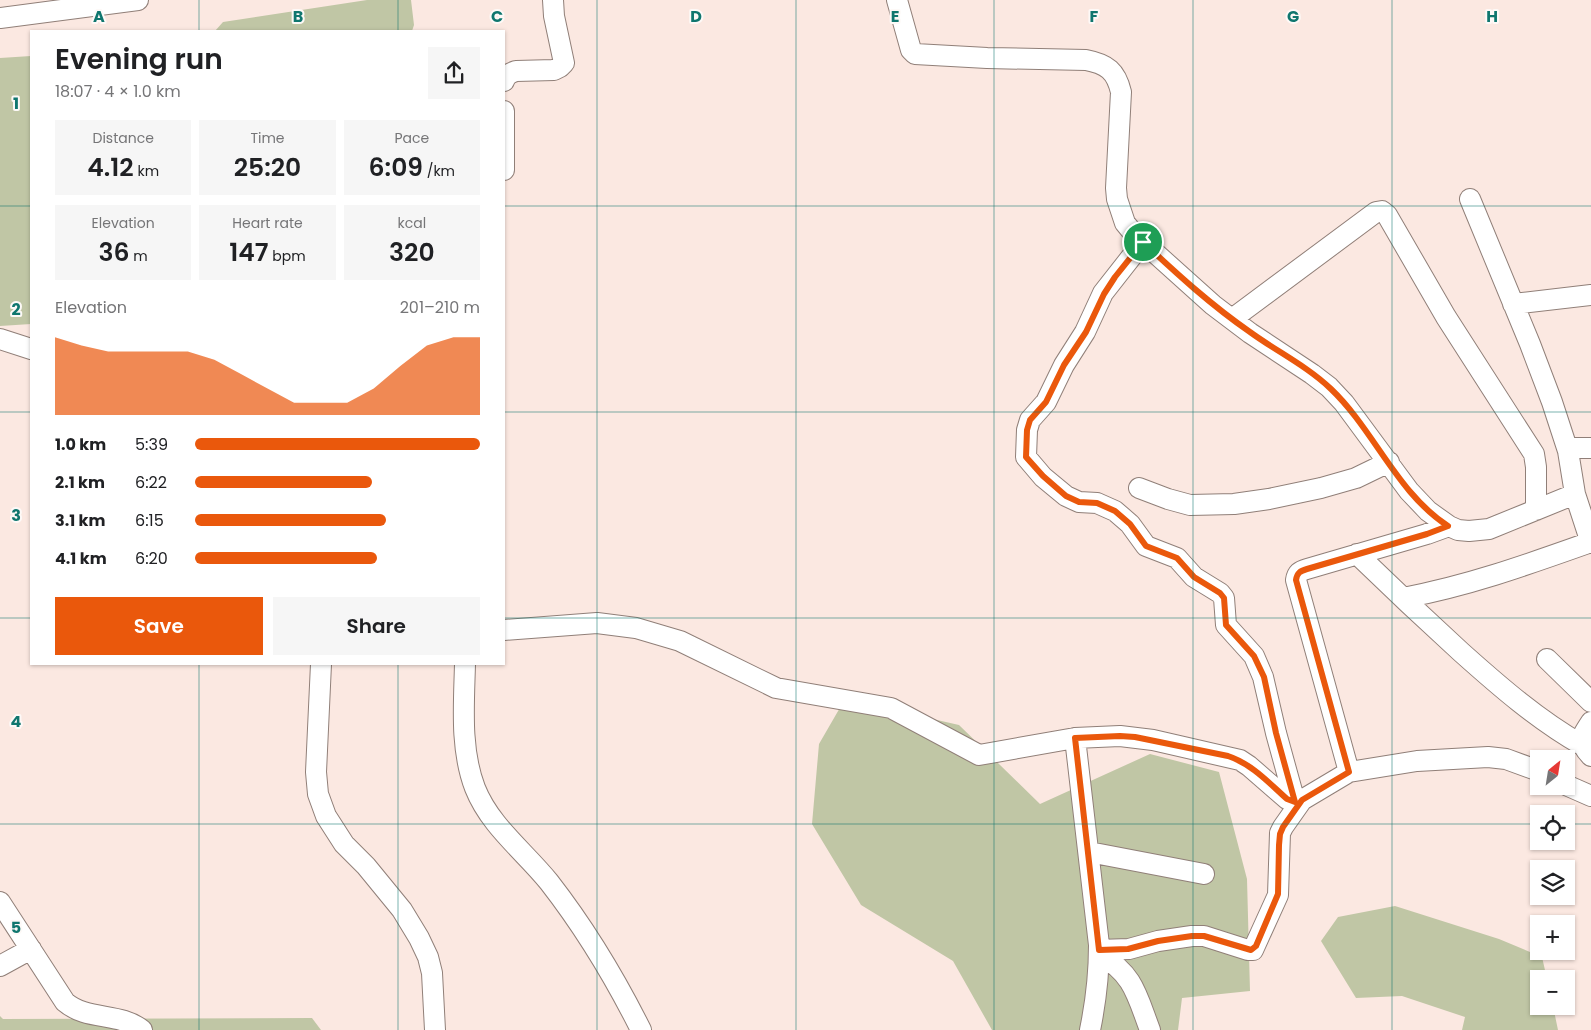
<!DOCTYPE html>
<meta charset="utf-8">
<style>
:root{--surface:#fff;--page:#f6f6f6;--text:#202124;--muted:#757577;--accent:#ea580c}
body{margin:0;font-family:Poppins,sans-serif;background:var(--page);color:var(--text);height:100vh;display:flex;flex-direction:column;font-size:19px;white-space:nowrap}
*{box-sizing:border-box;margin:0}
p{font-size:16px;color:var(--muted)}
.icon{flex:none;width:28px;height:28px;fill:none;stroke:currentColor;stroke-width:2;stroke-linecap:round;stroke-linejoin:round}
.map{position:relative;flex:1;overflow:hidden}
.drawer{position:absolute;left:30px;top:30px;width:475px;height:635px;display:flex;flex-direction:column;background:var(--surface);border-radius:0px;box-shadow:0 1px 4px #0004}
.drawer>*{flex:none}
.needle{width:32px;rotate:30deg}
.tools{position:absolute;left:1530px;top:750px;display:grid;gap:10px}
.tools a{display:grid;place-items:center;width:45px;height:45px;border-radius:0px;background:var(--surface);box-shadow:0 1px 4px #0004;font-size:25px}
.pin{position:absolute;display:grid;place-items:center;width:42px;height:42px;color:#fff;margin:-21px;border:2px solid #fff;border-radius:50%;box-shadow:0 1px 5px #0007}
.round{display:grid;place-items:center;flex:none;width:52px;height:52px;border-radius:0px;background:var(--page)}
.headline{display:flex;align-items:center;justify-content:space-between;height:85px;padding:0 25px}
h1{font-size:28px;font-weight:600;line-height:38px}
.stats{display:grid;grid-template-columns:repeat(3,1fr);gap:8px;height:85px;padding:5px 25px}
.stats div{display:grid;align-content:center;border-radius:0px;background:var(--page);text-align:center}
.stats b{font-size:25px;font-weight:600}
.stats small{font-size:14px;font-weight:400}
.stats p{font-size:14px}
.chart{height:140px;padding:10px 25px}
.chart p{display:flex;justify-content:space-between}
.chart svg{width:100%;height:90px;margin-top:5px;fill:var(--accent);opacity:.7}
.cta{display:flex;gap:10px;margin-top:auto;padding:10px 25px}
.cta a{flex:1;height:58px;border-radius:0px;background:var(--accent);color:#fff;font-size:20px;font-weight:600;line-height:58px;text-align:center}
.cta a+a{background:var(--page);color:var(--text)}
ul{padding:0 25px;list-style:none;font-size:16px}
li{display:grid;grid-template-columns:80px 60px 1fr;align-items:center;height:38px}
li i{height:12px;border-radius:6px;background:var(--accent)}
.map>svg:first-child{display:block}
.green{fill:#c0c6a5}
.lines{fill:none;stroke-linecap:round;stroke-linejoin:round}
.minor-casing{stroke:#907f78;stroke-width:22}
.minor{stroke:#fff;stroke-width:20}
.route-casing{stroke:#fff;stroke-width:10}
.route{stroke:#ea580c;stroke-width:6}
.grid{fill:none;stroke:#0f766e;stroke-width:1;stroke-opacity:0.55}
.grid-label{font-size:16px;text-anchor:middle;font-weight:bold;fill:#0f766e;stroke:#fdf9f7;stroke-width:4;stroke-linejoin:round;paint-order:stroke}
</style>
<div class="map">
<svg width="1591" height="1030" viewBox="0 0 1591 1030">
<rect width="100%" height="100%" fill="#fbe8e1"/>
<path class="green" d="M 367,0 L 411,0 L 414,25 L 412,31 L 215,31 L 223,22 Z
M 31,56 L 31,324 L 0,326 L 0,58 Z
M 845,699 L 959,725 L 1040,804 L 1150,754 L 1219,772 L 1247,879 L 1250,991 L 1182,998 L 1178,1030 L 992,1030 L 953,961 L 861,905 L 812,824 L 819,744 Z
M 1395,906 L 1499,939 L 1542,957 L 1547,979 L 1539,979 L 1539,1006 L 1553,1006 L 1558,1030 L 1462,1030 L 1465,1017 L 1402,996 L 1356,998 L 1321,941 L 1338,917 Z
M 0,1016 L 3,1019 L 312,1018 L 321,1030 L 0,1030 Z"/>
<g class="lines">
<defs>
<path id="minor" d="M 897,0 L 911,50 L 915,54 L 987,58 L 1086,60 C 1107,64 1116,71 1121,92 L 1116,188 L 1117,199 L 1125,223 L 1134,234 L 1213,305 L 1250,333 L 1312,374 L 1329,387 L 1344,403 L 1409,491 L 1428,511 L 1449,526 L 1458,530 L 1469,531 L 1489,529 L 1575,494
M 0,18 L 138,0
M 504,81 C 506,75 510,73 516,71 L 554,70 L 560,67 L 564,63 L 554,16 L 553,0
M 504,111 L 504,170
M 1470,199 L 1530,344 L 1552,402 L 1568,451 L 1575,494 L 1591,543
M 1143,242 L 1103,293 L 1085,332 L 1064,365 L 1046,402 L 1030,420 L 1027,430 L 1026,457 L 1043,477 L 1066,496 L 1079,502 L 1097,503 L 1115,511 L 1130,524 L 1146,546 L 1177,558 L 1194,577 L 1220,593 L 1224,598 L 1226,625 L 1254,656 L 1263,677 L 1276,733 L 1295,802
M 1513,304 L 1591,295
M 1232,319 L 1376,212 L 1382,211 L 1387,215 L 1446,317 L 1534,454 L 1536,467 L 1536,510
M 0,339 L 31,349
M 1567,448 L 1591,448
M 1139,488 L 1168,499 L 1190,505 L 1234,504 L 1269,499 L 1321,488 L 1356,478 L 1389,462
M 1357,554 C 1391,587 1426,620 1461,652 C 1499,686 1538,720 1582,745
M 1403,598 C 1468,586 1529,564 1591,542
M 504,630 L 597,623 L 636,628 L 680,641 L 776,688 L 891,708 L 979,755 L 1075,738 L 1120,736 L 1153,740 L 1240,760 L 1249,766 L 1287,799 L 1295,802 L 1302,800 L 1349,772 L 1417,761 L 1488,757 L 1506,759 L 1539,771
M 1547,659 L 1591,702
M 321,664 L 316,772 L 318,794 L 326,816 L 344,844 L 366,866 L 402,910 L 419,938 L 428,957 L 432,973 L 435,1030
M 465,664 C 464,704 460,749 475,788 C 490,826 524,851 549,882 C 584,927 616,980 641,1030
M 1591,722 C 1581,738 1577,741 1591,756
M 1075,738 L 1099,945 C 1099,974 1096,1001 1090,1030
M 1349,772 L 1296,580 C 1297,573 1300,571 1307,569 L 1427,534 L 1449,526
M 1566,785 L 1591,796
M 1089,852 L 1204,874
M 0,902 L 65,1002 C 87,1021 120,1012 142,1030
M 1099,950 L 1129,949 L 1158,941 L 1192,936 L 1204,936 L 1248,950 L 1253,950 L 1278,895 L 1280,833 L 1283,827 L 1302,800
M 1100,955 C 1134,974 1137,996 1150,1030
M 0,966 L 31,949"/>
</defs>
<use href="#minor" class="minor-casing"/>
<use href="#minor" class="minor"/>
</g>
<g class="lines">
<defs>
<path id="route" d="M 1143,242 C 1177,274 1211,305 1250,332 C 1276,351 1307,366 1331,389 C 1374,430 1397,493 1448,526 L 1427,534 L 1307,569 C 1300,571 1297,573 1296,580 L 1349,772 L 1302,800 L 1283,827 L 1280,834 L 1279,845 L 1278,894 L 1256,946 L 1251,950 L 1204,936 L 1192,936 L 1158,941 L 1128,949 L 1099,950 L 1075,738 L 1120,736 L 1135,737 L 1228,756 C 1252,764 1269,783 1287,799 L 1295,802 L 1276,733 L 1264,677 L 1254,656 L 1226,625 L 1224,598 L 1220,593 L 1194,577 L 1177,558 L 1146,546 L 1130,524 L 1115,511 L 1097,503 L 1079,502 L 1066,496 L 1043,476 L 1026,457 L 1027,430 L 1030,420 L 1046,402 L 1064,365 L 1086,332 L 1104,294 L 1115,277 Z"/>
</defs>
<use href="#route" class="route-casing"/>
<use href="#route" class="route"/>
</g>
<path class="grid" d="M 199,0 L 199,31M 398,0 L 398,31M 597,0 L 597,1030M 796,0 L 796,1030M 994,0 L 994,1030M 1193,0 L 1193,1030M 1392,0 L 1392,1030M 0,206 L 31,206M 504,206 L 1591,206M 0,412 L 31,412M 504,412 L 1591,412M 0,618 L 31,618M 504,618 L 1591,618M 199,664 L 199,1030M 398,664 L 398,1030M 0,824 L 1539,824M 1566,824 L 1591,824"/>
<g class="grid-label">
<text x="99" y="22">A</text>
<text x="298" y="22">B</text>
<text x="497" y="22">C</text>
<text x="696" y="22">D</text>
<text x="895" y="22">E</text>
<text x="1094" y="22">F</text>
<text x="1293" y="22">G</text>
<text x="1492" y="22">H</text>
<text x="16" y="109">1</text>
<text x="16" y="315">2</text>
<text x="16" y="521">3</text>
<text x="16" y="727">4</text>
<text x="16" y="933">5</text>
</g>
</svg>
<div class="tools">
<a><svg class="needle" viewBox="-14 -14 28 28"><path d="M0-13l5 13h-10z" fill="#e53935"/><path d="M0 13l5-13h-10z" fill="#757577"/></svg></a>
<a><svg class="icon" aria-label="locate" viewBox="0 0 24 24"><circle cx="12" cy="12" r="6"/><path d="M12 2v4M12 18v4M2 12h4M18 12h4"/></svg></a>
<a><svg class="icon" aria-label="layers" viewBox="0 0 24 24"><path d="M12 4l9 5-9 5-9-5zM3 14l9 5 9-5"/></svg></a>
<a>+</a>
<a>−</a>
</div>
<div class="pin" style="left:1143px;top:242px;background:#1e9e55"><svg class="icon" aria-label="arrive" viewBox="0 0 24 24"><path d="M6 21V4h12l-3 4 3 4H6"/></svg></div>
<section class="drawer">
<div class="headline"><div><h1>Evening run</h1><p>18:07 · 4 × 1.0 km</p></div><a class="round"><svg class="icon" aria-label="share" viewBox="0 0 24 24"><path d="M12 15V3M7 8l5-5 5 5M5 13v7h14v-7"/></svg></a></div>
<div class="stats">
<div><p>Distance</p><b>4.12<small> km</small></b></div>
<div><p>Time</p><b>25:20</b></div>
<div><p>Pace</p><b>6:09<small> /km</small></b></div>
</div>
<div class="stats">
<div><p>Elevation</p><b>36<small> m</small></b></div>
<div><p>Heart rate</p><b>147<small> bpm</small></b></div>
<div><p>kcal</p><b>320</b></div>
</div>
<div class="chart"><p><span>Elevation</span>201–210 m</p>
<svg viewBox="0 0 160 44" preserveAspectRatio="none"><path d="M0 44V6L10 10L20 13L30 13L40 13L50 13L60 17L70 24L80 31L90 38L100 38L110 38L120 31L130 20L140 10L150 6L160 6V44z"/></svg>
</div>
<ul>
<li><b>1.0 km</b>5:39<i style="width:100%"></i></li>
<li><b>2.1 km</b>6:22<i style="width:62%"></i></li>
<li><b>3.1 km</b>6:15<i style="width:67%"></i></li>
<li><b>4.1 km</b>6:20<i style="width:64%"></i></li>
</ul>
<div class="cta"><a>Save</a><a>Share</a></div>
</section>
</div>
